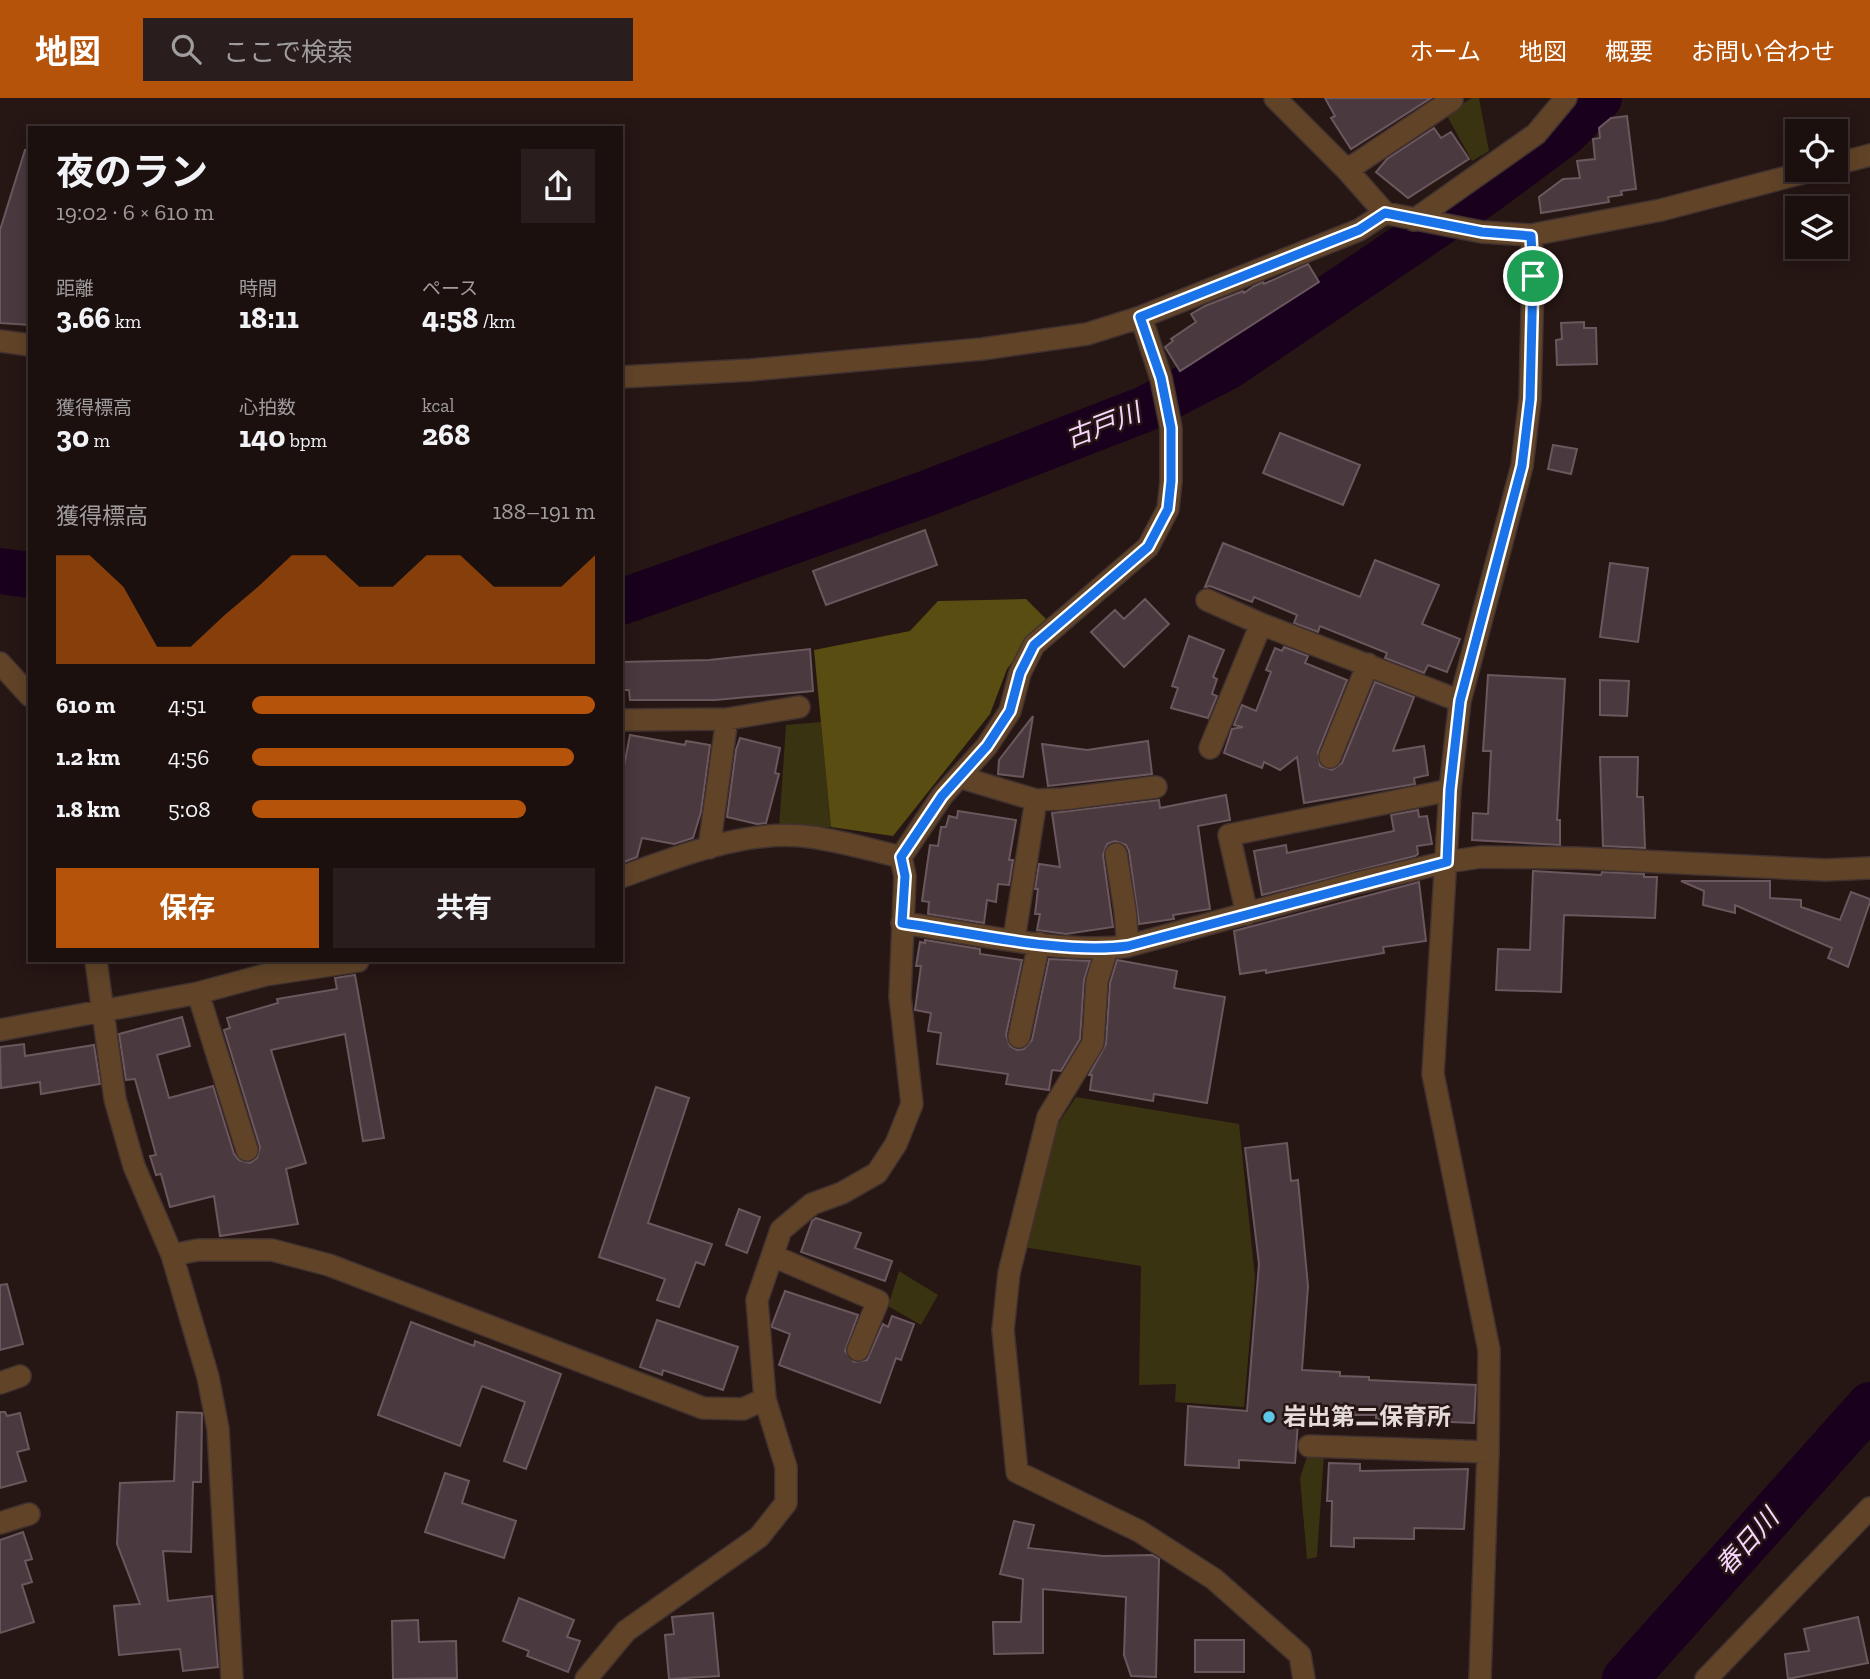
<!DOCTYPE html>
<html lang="ja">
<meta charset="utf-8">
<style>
:root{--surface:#1c100f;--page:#291e1d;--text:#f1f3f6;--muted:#a09d9e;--line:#3a302f;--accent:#b45309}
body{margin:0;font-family:"Zilla Slab","Noto Sans JP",serif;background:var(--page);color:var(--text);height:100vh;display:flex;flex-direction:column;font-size:26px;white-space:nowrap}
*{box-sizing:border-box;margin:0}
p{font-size:23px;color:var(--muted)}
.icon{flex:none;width:38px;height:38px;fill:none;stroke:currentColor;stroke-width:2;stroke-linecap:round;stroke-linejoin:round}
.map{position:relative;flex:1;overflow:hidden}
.sheet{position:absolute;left:28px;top:28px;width:595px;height:836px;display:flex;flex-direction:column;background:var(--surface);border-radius:0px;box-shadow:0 4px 18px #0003,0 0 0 2px var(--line)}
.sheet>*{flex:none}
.buttons{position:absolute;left:1785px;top:21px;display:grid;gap:14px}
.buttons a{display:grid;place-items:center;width:63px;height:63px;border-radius:0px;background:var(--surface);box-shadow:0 4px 18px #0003,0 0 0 2px var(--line);font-size:35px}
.pin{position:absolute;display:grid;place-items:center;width:60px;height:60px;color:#fff;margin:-30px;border:4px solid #fff;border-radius:50%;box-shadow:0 2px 7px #0007}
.round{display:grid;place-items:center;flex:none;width:74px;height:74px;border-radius:0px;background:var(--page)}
.head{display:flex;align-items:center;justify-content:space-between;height:119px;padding:0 28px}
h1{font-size:38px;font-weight:700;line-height:52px}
.figures{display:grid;grid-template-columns:repeat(3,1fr);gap:10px;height:119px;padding:7px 28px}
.figures div{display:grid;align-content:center}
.figures b{font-size:30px;font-weight:700}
.figures small{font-size:19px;font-weight:400}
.figures p{font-size:19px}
.chart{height:196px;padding:14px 28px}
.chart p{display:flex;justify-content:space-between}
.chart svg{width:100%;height:126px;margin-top:7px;fill:var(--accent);opacity:.7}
.primary-button{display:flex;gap:14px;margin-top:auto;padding:14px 28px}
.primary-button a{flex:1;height:80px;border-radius:0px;background:var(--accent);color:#fff;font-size:28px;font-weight:700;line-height:80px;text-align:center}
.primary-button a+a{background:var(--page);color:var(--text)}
ul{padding:0 28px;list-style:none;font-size:23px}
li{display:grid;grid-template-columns:112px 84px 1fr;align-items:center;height:52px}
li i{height:18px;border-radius:9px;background:var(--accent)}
header{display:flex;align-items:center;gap:42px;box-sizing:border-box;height:98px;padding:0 35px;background:var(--accent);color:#fff}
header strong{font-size:33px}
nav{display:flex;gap:38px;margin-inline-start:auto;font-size:24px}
.search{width:490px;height:63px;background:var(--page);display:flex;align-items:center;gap:18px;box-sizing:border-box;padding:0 24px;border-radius:0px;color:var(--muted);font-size:26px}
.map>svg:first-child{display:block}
.green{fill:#3a3311}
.forest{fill:#594d12}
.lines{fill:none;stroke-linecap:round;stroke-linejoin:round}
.river{stroke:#19001d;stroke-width:46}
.building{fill:#4a393e;stroke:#6b585e;stroke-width:2}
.street-casing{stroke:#413230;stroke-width:24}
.street{stroke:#614428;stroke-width:21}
.route-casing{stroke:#fff;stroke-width:14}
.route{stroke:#1a73e8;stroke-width:9}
.poi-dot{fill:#5dc7e8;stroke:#261614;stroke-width:2.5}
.labels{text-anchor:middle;stroke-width:5;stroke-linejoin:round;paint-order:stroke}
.poi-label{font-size:24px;font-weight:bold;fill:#e6dbd9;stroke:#261614;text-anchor:start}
.water-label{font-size:26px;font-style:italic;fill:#f7d5fc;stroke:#261614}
</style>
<header>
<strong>地図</strong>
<div class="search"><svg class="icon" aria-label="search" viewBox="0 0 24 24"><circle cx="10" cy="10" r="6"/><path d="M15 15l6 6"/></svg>ここで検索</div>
<nav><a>ホーム</a><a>地図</a><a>概要</a><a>お問い合わせ</a></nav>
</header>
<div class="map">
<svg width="1870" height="1581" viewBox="0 0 1870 1581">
<rect width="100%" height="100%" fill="#261614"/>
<path class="green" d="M 1472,0 L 1479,0 L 1489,53 L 1472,63 L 1446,16 Z
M 821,624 L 831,729 L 779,731 L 786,627 Z
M 1076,999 L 1239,1026 L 1255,1179 L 1244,1309 L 1175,1304 L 1176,1286 L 1139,1287 L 1141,1168 L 1023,1149 L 1056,1029 Z
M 899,1173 L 938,1197 L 921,1227 L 888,1208 Z
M 1308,1356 L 1324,1356 L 1317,1459 L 1307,1461 L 1300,1380 Z"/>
<path class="forest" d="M 1026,501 L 1046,521 L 1007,571 L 990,616 L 893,738 L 831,729 L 814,552 L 910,533 L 938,503 Z"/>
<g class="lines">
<path class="river" d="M 0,473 L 30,477
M 621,504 L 925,396 L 1145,311 L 1227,269 L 1484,95 L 1565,35 L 1599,0
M 1625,1581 L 1870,1307"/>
</g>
<path class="building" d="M 1325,0 L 1431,0 L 1351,51 L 1331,20 L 1335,18 Z
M 1627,18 L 1636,91 L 1621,93 L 1622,97 L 1608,99 L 1609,104 L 1541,115 L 1539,99 L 1563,81 L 1580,80 L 1577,63 L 1595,61 L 1593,41 L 1600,40 L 1599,30 L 1611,20 Z
M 1434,30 L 1441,40 L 1451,34 L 1469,61 L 1408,100 L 1376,74 L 1387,61 Z
M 25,52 L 30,53 L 30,227 L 0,225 L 0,132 Z
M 1308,166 L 1319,184 L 1180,273 L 1165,249 L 1173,243 L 1171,241 L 1196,224 L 1191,216 L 1205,208 L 1243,193 L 1244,195 L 1254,188 L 1263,184 L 1264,186 Z
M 1584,224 L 1584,230 L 1596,230 L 1597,266 L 1557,267 L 1556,242 L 1562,241 L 1561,225 Z
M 1280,335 L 1360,367 L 1343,407 L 1263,375 Z
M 1553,347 L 1577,351 L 1571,376 L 1548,371 Z
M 925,432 L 937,467 L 826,507 L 813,473 Z
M 1223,445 L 1360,499 L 1375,462 L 1439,487 L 1422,526 L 1460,541 L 1447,574 L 1428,567 L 1424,575 L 1385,560 L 1387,555 L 1320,528 L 1318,534 L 1294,525 L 1297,517 L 1254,499 L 1252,504 L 1210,488 L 1205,489 Z
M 1610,465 L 1648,470 L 1638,544 L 1600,539 Z
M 1145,501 L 1169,526 L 1124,569 L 1091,534 L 1115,512 L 1124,521 Z
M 1189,538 L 1224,552 L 1213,579 L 1217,581 L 1212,596 L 1217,598 L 1208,620 L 1171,610 L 1178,590 L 1172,588 Z
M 1284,549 L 1308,558 L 1305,565 L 1347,582 L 1318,654 L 1320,668 L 1332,672 L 1342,665 L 1375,584 L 1414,599 L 1393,653 L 1424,648 L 1428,677 L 1414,680 L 1415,686 L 1304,705 L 1297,659 L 1280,672 L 1264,664 L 1262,670 L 1224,655 L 1232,631 L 1243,629 L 1234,627 L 1242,607 L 1256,613 L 1271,574 L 1266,572 L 1275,550 L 1282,553 Z
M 810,551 L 813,593 L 715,602 L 630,602 L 629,592 L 621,592 L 621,564 L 709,562 Z
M 1488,577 L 1565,581 L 1557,722 L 1560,722 L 1560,747 L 1472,742 L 1473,715 L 1488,716 L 1491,653 L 1483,653 Z
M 1600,582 L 1629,583 L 1627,618 L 1600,617 Z
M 1033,618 L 1023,679 L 998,676 L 999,662 Z
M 630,637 L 685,647 L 686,643 L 710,647 L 701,714 L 693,740 L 674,746 L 642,740 L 637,759 L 621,765 L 621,683 Z
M 740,640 L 780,650 L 775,675 L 779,676 L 766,725 L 757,726 L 727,719 L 736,652 Z
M 1148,643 L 1152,676 L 1048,688 L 1042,646 L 1087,652 Z
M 1600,659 L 1638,659 L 1637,699 L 1643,699 L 1645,750 L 1603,748 Z
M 1226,697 L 1230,722 L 1198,728 L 1210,811 L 1173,817 L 1174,821 L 1139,826 L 1129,753 L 1126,747 L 1115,743 L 1107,746 L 1103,757 L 1113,829 L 1066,836 L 1037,832 L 1040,816 L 1035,816 L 1038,791 L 1035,791 L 1039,766 L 1060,769 L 1052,715 L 1159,702 L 1160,710 Z
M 1418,712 L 1419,719 L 1427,718 L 1432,746 L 1417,748 L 1418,756 L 1415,758 L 1262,797 L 1254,753 L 1286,747 L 1287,755 L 1394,733 L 1391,717 Z
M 958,713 L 1016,722 L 1009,762 L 1013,762 L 1009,787 L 998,786 L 996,804 L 987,802 L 984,825 L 928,816 L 929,804 L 922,803 L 930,747 L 938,748 L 941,729 L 946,729 L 949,718 L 957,720 Z
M 1533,773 L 1601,777 L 1602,774 L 1644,776 L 1644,779 L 1657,779 L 1655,820 L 1564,817 L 1561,894 L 1496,892 L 1498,851 L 1530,852 Z
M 1681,783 L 1770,783 L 1770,800 L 1801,802 L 1801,809 L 1840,822 L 1851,794 L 1870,801 L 1870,804 L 1848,869 L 1828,860 L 1832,850 L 1735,807 L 1735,815 L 1703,807 L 1704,793 Z
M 1419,784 L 1426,843 L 1383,849 L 1384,855 L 1266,875 L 1266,872 L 1240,876 L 1234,833 Z
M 925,842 L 980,851 L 980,856 L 1022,862 L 1006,937 L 1010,948 L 1017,952 L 1024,951 L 1032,942 L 1049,861 L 1090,863 L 1084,882 L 1080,941 L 1061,973 L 1052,972 L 1049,992 L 1006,986 L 1008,976 L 937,966 L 941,935 L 928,933 L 931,915 L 915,912 L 921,868 L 916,868 L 920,844 L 925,845 Z
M 1117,862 L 1177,873 L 1174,890 L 1225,899 L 1207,1005 L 1154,996 L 1153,1003 L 1090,992 L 1092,977 L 1089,977 L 1106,946 L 1110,885 Z
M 355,877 L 384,1040 L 363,1043 L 345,936 L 271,952 L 306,1065 L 286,1071 L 298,1126 L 220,1138 L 214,1098 L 170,1109 L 161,1076 L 156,1077 L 150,1058 L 156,1057 L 135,981 L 126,982 L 119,936 L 182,919 L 190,948 L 157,957 L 169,1000 L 213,988 L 234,1056 L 239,1062 L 250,1065 L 257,1060 L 260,1049 L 224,932 L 230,930 L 227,920 L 278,905 L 277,901 L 337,891 L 335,880 Z
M 24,946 L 25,958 L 94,947 L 100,986 L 41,996 L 40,984 L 1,990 L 0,949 Z
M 656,989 L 689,1000 L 648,1125 L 712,1146 L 704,1167 L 696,1164 L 679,1209 L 657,1202 L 665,1181 L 599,1159 Z
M 1287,1045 L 1291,1083 L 1298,1082 L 1308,1188 L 1302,1272 L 1340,1274 L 1340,1278 L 1369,1279 L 1369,1282 L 1476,1287 L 1474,1325 L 1376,1321 L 1376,1317 L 1345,1317 L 1345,1313 L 1299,1311 L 1295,1365 L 1239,1362 L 1239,1370 L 1185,1367 L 1188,1308 L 1247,1313 L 1259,1166 L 1245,1050 Z
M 739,1111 L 760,1119 L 747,1155 L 726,1147 Z
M 816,1120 L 861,1135 L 855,1150 L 892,1163 L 885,1183 L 801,1154 L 812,1123 Z
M 7,1186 L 23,1246 L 0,1252 L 0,1187 Z
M 785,1193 L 858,1217 L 845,1253 L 854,1264 L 867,1262 L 883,1226 L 888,1229 L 892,1218 L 914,1226 L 901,1262 L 896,1260 L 880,1305 L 779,1267 L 790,1236 L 772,1229 L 772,1227 Z
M 657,1222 L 738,1249 L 723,1292 L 663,1272 L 662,1277 L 640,1269 Z
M 411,1224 L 474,1248 L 475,1243 L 561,1276 L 526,1371 L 504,1363 L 525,1304 L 482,1288 L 460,1348 L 378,1317 Z
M 0,1314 L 5,1314 L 7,1318 L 20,1315 L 29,1351 L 17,1354 L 26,1383 L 0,1390 Z
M 177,1314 L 202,1315 L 201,1384 L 193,1384 L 191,1454 L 163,1453 L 168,1503 L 212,1498 L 218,1569 L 183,1573 L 180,1551 L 119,1557 L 114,1508 L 140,1506 L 117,1446 L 120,1385 L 174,1383 Z
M 1329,1365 L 1360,1366 L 1360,1373 L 1468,1371 L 1464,1431 L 1414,1430 L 1414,1441 L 1354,1440 L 1354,1449 L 1331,1448 L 1332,1403 L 1327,1403 Z
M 445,1375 L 469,1383 L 462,1405 L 516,1423 L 504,1460 L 425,1434 Z
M 1014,1423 L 1034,1427 L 1028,1450 L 1103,1458 L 1152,1457 L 1159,1461 L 1156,1579 L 1131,1578 L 1124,1557 L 1126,1499 L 1043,1491 L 1043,1555 L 994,1556 L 993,1524 L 1021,1524 L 1023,1481 L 1000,1476 Z
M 23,1434 L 32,1461 L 25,1463 L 32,1484 L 22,1487 L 34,1524 L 0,1535 L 0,1442 Z
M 519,1500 L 574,1522 L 567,1539 L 580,1543 L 568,1574 L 527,1558 L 529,1553 L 503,1543 Z
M 713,1515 L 719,1578 L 669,1581 L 665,1537 L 674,1536 L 672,1519 Z
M 1858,1519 L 1868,1565 L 1788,1581 L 1785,1556 L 1809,1553 L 1804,1531 Z
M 418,1522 L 419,1544 L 456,1543 L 457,1580 L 393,1581 L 392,1523 Z
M 1195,1542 L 1244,1542 L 1244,1574 L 1195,1574 Z"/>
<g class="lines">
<defs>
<path id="street" d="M 1275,0 L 1347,72 L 1385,115 L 1482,134 L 1531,137 L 1661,112 L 1814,72
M 1836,66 L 1870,57
M 1347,72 L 1452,2
M 1414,122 L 1536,36 L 1566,0
M 0,243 L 30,247
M 621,279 L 751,272 L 982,251 L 1087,236 L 1141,219 L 1359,132 L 1385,115
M 1207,502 L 1261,526 L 1460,603
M 0,565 L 30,598
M 621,622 L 727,621 L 799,609
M 1210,650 L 1261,526
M 1330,659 L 1368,566
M 959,679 L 1036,702 L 1063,701 L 1156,689
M 709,750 L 727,621
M 1116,756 L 1125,812 L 1128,848
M 621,779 C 680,758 748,730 811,739 C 841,743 871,752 901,759
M 1247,816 L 1229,737 L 1450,692
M 902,825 C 969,834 1063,857 1128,848 L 1357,785 L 1447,764 L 1481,759 L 1577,760 L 1826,772 L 1870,770
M 1014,841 L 1036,702
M 1107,851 L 1097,883 L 1093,945 L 1048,1019 L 1009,1175 L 1003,1232 L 1017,1374 L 1139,1433 L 1214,1481 L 1300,1557 L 1304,1581
M 96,863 L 115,1001 L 134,1068 L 172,1157 L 208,1279 L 218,1331 L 232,1581
M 198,895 L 247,1052
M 0,932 L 198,895 L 265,877 L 358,863
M 1019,939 L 1039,845
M 172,1157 L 198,1152 L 272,1152 L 329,1167 L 703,1310 L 743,1311 L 765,1301
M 773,1158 L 878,1203 L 858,1252
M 0,1285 L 20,1278
M 1309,1348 L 1488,1354
M 0,1425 L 29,1416
M 586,1581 L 626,1533 L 759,1439 L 786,1405 L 786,1369 L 765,1301 L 757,1202 L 781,1132 L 812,1106 L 842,1095 L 877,1075 L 896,1046 L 912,1006 L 900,898 L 905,778 L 901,759 L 942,698 L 987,648 L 1010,613 L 1020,575 L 1034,547 L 1148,449 L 1168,411 L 1171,383 L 1171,330 L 1161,280 L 1141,219
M 1480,1581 L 1488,1354 L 1489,1252 L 1433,976 L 1450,692 L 1460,603 L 1522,368 L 1530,301 L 1533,178 L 1531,137
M 1706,1581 L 1870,1410"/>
</defs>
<use href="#street" class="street-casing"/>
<use href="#street" class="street"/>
</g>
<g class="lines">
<defs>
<path id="route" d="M 1385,115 L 1482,134 L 1531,138 L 1533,178 L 1530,301 L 1522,368 L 1460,603 L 1450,692 L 1447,764 L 1128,848 C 1064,857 968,834 902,825 L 905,778 L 901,759 L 942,698 L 987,648 L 1010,613 L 1020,575 L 1034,547 L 1148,449 L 1168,411 L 1171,383 L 1171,330 L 1161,280 L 1140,219 L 1359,132 Z"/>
</defs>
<use href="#route" class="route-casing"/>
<use href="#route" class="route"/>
</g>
<circle class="poi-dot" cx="1269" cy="1319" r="7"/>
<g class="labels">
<g class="poi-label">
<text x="1283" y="1327">岩出第二保育所</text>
</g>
<g class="water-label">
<text transform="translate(1103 327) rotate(-21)" y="9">古戸川</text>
<text transform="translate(1747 1444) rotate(-48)" y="9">春日川</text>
</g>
</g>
</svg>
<div class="buttons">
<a><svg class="icon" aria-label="locate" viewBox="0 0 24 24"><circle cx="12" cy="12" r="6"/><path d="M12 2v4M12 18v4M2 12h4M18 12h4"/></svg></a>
<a><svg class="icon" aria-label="layers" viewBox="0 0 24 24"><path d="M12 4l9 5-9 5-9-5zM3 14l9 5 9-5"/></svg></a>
</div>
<div class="pin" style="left:1533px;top:178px;background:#1e9e55"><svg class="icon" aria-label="arrive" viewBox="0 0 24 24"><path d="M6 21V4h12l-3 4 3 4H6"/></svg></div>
<section class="sheet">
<div class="head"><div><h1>夜のラン</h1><p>19:02 · 6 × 610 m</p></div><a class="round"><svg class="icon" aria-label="share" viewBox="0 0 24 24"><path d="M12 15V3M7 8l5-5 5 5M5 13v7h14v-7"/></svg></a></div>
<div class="figures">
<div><p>距離</p><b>3.66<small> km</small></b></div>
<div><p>時間</p><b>18:11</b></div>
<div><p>ペース</p><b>4:58<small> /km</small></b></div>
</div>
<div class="figures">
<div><p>獲得標高</p><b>30<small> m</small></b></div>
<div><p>心拍数</p><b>140<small> bpm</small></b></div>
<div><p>kcal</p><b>268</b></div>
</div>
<div class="chart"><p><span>獲得標高</span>188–191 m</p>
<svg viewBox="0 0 160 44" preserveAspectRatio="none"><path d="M0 44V6L10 6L20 17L30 38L40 38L50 27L60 17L70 6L80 6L90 17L100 17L110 6L120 6L130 17L140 17L150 17L160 6V44z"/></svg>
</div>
<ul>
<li><b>610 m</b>4:51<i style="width:100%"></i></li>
<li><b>1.2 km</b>4:56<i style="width:94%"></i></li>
<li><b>1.8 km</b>5:08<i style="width:80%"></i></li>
</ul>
<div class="primary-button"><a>保存</a><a>共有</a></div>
</section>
</div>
